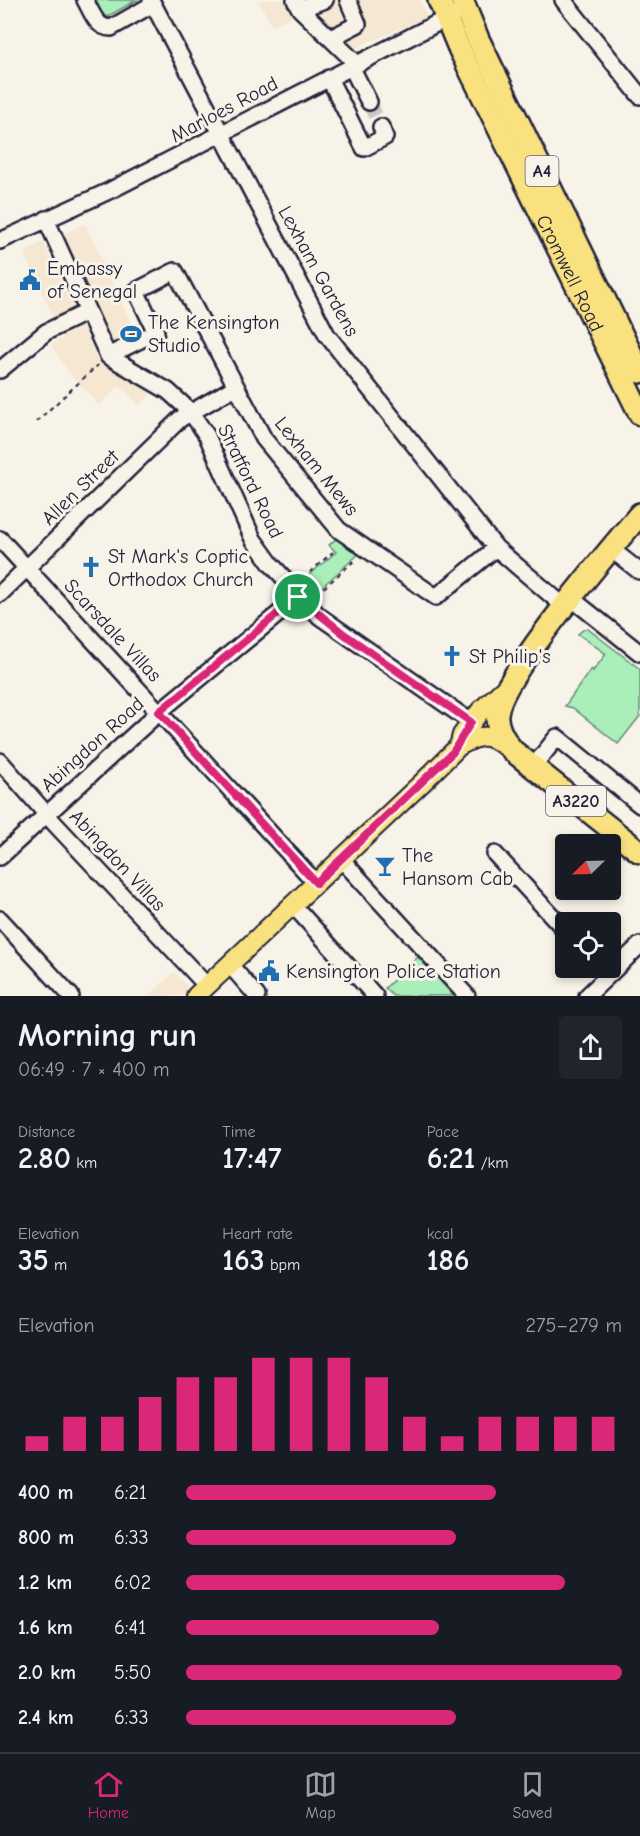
<!DOCTYPE html>
<meta charset="utf-8">
<style>
:root{--surface:#171b24;--page:#20242c;--text:#f1f3f6;--muted:#9ea1a6;--line:#363941;--accent:#db2777}
body{margin:0;font-family:"Comic Neue",sans-serif;background:var(--page);color:var(--text);height:100vh;display:flex;flex-direction:column;font-size:22px;white-space:nowrap}
*{box-sizing:border-box;margin:0}
p{font-size:20px;color:var(--muted)}
.icon{flex:none;width:33px;height:33px;fill:none;stroke:currentColor;stroke-width:2;stroke-linecap:round;stroke-linejoin:round}
.map{position:relative;height:996px;overflow:hidden}
.sheet{display:flex;flex-direction:column;background:var(--surface);flex:1}
.sheet>*{flex:none}
.needle{width:39px;rotate:247deg}
.fabs{position:absolute;left:555px;top:834px;display:grid;gap:12px}
.fabs a{display:grid;place-items:center;width:66px;height:66px;border-radius:6px;background:var(--surface);box-shadow:0 3px 9px #0003;font-size:30px}
.pin{position:absolute;display:grid;place-items:center;width:51px;height:51px;color:#fff;margin:-26px;border:3px solid #fff;border-radius:50%;box-shadow:0 2px 6px #0007}
.round{display:grid;place-items:center;flex:none;width:63px;height:63px;border-radius:6px;background:var(--page)}
.headline{display:flex;align-items:center;justify-content:space-between;height:102px;padding:0 18px}
h1{font-size:33px;font-weight:800;line-height:45px}
.metrics{display:grid;grid-template-columns:repeat(3,1fr);gap:9px;height:102px;padding:6px 18px}
.metrics div{display:grid;align-content:center}
.metrics b{font-size:30px;font-weight:800}
.metrics small{font-size:16px;font-weight:400}
.metrics p{font-size:16px}
.chart{height:168px;padding:12px 18px}
.chart p{display:flex;justify-content:space-between}
.chart svg{width:100%;height:108px;margin-top:6px;stroke:var(--accent);stroke-width:6}
ul{padding:0 18px;list-style:none;font-size:20px}
li{display:grid;grid-template-columns:96px 72px 1fr;align-items:center;height:45px}
li i{height:15px;border-radius:8px;background:var(--accent)}
.dock{display:flex;justify-content:space-around;align-items:center;height:84px;border-top:2px solid var(--line);background:var(--surface);font-size:16px;color:var(--muted)}
.dock a{display:grid;justify-items:center;gap:3px}
.dock .on{color:var(--accent)}
.map>svg:first-child{display:block}
.built{fill:#f5e7d2}
.green{fill:#aaeeb9;stroke:#66887a;stroke-width:1.5}
.lines{fill:none;stroke-linecap:round;stroke-linejoin:round}
.minor-tunnel{stroke:#ccc9c5;stroke-width:15;stroke-dasharray:15 8;stroke-linecap:butt}
.minor-casing{stroke:#22223b;stroke-width:20}
.major-casing{stroke:#22223b;stroke-width:22}
.highway-casing{stroke:#22223b;stroke-width:26}
.path{stroke:#22223b;stroke-width:2;stroke-dasharray:4.5 4.5;stroke-linecap:butt}
.minor{stroke:#f7f3e8;stroke-width:15}
.major{stroke:#fae180;stroke-width:18}
.highway{stroke:#fae180;stroke-width:21}
.route-casing{stroke:#fff;stroke-width:12}
.route{stroke:#db2777;stroke-width:8}
.labels{text-anchor:middle;stroke-width:6;stroke-linejoin:round;paint-order:stroke}
.shield{fill:#f7f3e8;stroke:#62616f;stroke-width:1.5}
.shield-label{font-size:18px;font-weight:bold;fill:#22223b}
.street-label{font-size:20px;fill:#22223b;stroke:#f7f3e8}
.poi-label{font-size:20px;fill:#22223b;stroke:#f7f3e8;text-anchor:start}
</style>
<div class="map">
<svg width="640" height="996" viewBox="0 0 640 996">
<rect width="100%" height="100%" fill="#f7f3e8"/>
<filter id="ink" filterUnits="userSpaceOnUse"><feTurbulence type="fractalNoise" baseFrequency=".0167" numOctaves="2"/><feDisplacementMap in="SourceGraphic" scale="12" xChannelSelector="R" yChannelSelector="G"/><feConvolveMatrix kernelMatrix="1 2 1 2 8 2 1 2 1" color-interpolation-filters="sRGB"/></filter>
<g filter="url(#ink)">
<path class="built" d="M 258,0 L 420,0 L 427,17 L 348,51 L 305,9 L 272,26 Z
M 85,224 L 138,337 L 113,349 L 60,235 Z
M 43,242 L 97,359 L 151,393 L 140,406 L 120,386 L 99,405 L 68,372 L 51,345 L 63,338 L 24,253 Z
M 174,972 L 190,989 L 183,996 L 149,996 Z"/>
<path class="green" d="M 95,0 L 137,0 L 105,18 Z
M 336,539 L 360,553 L 314,594 L 303,580 L 336,552 L 329,545 Z
M 584,629 L 588,629 L 640,669 L 640,716 L 618,744 L 573,708 L 565,706 L 591,669 L 593,671 L 606,654 L 578,634 Z
M 418,957 L 454,996 L 393,996 L 385,988 Z"/>
<g class="lines">
<path class="minor-tunnel" d="M 369,102 L 381,127"/>
<defs>
<path id="minor" d="M 85,0 C 92,12 96,28 111,28 L 153,4
M 151,0 L 327,335 L 496,548 L 565,607
M 295,0 L 300,9 L 357,64
M 563,0 L 640,96
M 300,9 L 325,0
M 331,38 L 358,24 L 348,0
M 351,66 L 369,102
M 329,78 L 364,148 L 385,137 L 381,127
M 46,219 L 108,356 L 168,391 L 190,411 L 207,436 L 253,539 L 271,564 L 319,616 L 471,722
M 0,241 L 111,190 L 455,14
M 108,356 L 156,332 L 136,291 L 175,271 L 264,439 L 339,530 L 436,597 L 496,548
M 0,370 L 46,332 L 87,312
M 0,539 L 316,883
M 611,549 L 639,571
M 0,594 L 180,419 L 235,387
M 571,598 L 640,653
M 0,761 L 55,824 L 207,986
M 533,767 L 557,737 L 640,805
M 495,854 L 566,931
M 0,857 L 159,712 L 299,597
M 342,860 L 467,996
M 293,905 L 375,996
M 0,919 L 71,996
M 230,965 L 257,996
M 587,996 L 640,945"/>
<path id="major" d="M 459,746 C 484,732 488,734 511,750
M 196,996 L 424,781 L 459,746 L 462,735 L 481,710 L 506,687"/>
<g id="highway">
<path id="s1" d="M 439,0 L 459,48 L 640,414"/>
<path d="M 462,0 L 478,39 L 640,372"/>
<path d="M 640,514 C 612,547 500,678 497,714 C 496,728 504,740 513,751 L 640,852"/>
</g>
</defs>
<use href="#minor" class="minor-casing"/>
<use href="#major" class="major-casing"/>
<use href="#highway" class="highway-casing"/>
<path class="path" d="M 36,422 L 98,365
M 303,578 L 333,552
M 317,594 L 355,560"/>
<use href="#minor" class="minor"/>
<use href="#major" class="major"/>
<use href="#highway" class="highway"/>
</g>
</g>
<g class="lines" filter="url(#ink)">
<defs>
<path id="route" d="M 298,597 L 344,634 L 471,722 L 453,752 L 316,883 L 159,712 Z"/>
</defs>
<use href="#route" class="route-casing"/>
<use href="#route" class="route"/>
</g>
<defs>
<symbol id="civic-bare" viewBox="-9 -9 18 18"><path d="M-.6-6.5H3V-4.5H.6V-3L4-1V1h2V6H-6V1h2V-1L-.6-3ZM-1.2 2.5V6h2.4V2.5Z" fill="#1f6fb2" stroke="#f7f3e8" stroke-width="2.5" paint-order="stroke"/></symbol>
<symbol id="stadium-bare" viewBox="-9 -9 18 18"><path d="M0-5a6.5 5 0 1 0 0 10a6.5 5 0 1 0 0-10ZM-3.5-1.8h7v3.6h-7Z" fill="#1f6fb2" stroke="#f7f3e8" stroke-width="2.5" paint-order="stroke"/></symbol>
<symbol id="church-bare" viewBox="-9 -9 18 18"><path d="M-1.2-6h2.4v3.5h3.3v2.4h-3.3V6h-2.4V-.1h-3.3v-2.4h3.3Z" fill="#1f6fb2" stroke="#f7f3e8" stroke-width="2.5" paint-order="stroke"/></symbol>
<symbol id="bar-bare" viewBox="-9 -9 18 18"><path d="M-6-5H6L.8 .8V4.5H3.5V6h-7V4.5H-.8V.8Z" fill="#1f6fb2" stroke="#f7f3e8" stroke-width="2.5" paint-order="stroke"/></symbol>
</defs>
<g fill-rule="evenodd">
<use href="#civic-bare" x="15" y="265" width="30" height="30"/>
<use href="#stadium-bare" x="116" y="319" width="30" height="30"/>
<use href="#church-bare" x="76" y="552" width="30" height="30"/>
<use href="#church-bare" x="437" y="641" width="30" height="30"/>
<use href="#bar-bare" x="370" y="851" width="30" height="30"/>
<use href="#civic-bare" x="254" y="956" width="30" height="30"/>
</g>
<g class="labels">
<g class="shield">
<rect x="525.5" y="156" width="33" height="30" rx="4.5"/>
<rect x="546" y="786" width="60" height="30" rx="4.5"/>
</g>
<g class="shield-label">
<text x="542" y="177">A4</text>
<text x="576" y="807">A3220</text>
</g>
<g class="street-label">
<text transform="translate(224 109) rotate(-28)" y="7">Marloes Road</text>
<text transform="translate(319 271) rotate(61)" y="7">Lexham Gardens</text>
<text dy="7" stroke="none"><textPath href="#s1" startOffset="303">Cromwell Road</textPath></text>
<text transform="translate(317 466) rotate(51)" y="7">Lexham Mews</text>
<text transform="translate(251 481) rotate(64)" y="7">Stratford Road</text>
<text transform="translate(80 487) rotate(-44)" y="7">Allen Street</text>
<text transform="translate(113 630) rotate(47)" y="7">Scarsdale Villas</text>
<text transform="translate(92 744) rotate(-42)" y="7">Abingdon Road</text>
<text transform="translate(118 860) rotate(47)" y="7">Abingdon Villas</text>
</g>
<g class="poi-label">
<text x="47" y="275">Embassy<tspan x="47" dy="23">of Senegal</tspan></text>
<text x="148" y="329">The Kensington<tspan x="148" dy="23">Studio</tspan></text>
<text x="108" y="563">St Mark's Coptic<tspan x="108" dy="23">Orthodox Church</tspan></text>
<text x="469" y="663">St Philip's</text>
<text x="402" y="862">The<tspan x="402" dy="23">Hansom Cab</tspan></text>
<text x="286" y="978">Kensington Police Station</text>
</g>
</g>
</svg>
<div class="fabs">
<a><svg class="needle" viewBox="-14 -14 28 28"><path d="M0-13l5 13h-10z" fill="#e53935"/><path d="M0 13l5-13h-10z" fill="#9ea1a6"/></svg></a>
<a><svg class="icon" aria-label="locate" viewBox="0 0 24 24"><circle cx="12" cy="12" r="6"/><path d="M12 2v4M12 18v4M2 12h4M18 12h4"/></svg></a>
</div>
<div class="pin" style="left:298px;top:597px;background:#1e9e55"><svg class="icon" aria-label="arrive" viewBox="0 0 24 24"><path d="M6 21V4h12l-3 4 3 4H6"/></svg></div>
</div>
<section class="sheet">
<div class="headline"><div><h1>Morning run</h1><p>06:49 · 7 × 400 m</p></div><a class="round"><svg class="icon" aria-label="share" viewBox="0 0 24 24"><path d="M12 15V3M7 8l5-5 5 5M5 13v7h14v-7"/></svg></a></div>
<div class="metrics">
<div><p>Distance</p><b>2.80<small> km</small></b></div>
<div><p>Time</p><b>17:47</b></div>
<div><p>Pace</p><b>6:21<small> /km</small></b></div>
</div>
<div class="metrics">
<div><p>Elevation</p><b>35<small> m</small></b></div>
<div><p>Heart rate</p><b>163<small> bpm</small></b></div>
<div><p>kcal</p><b>186</b></div>
</div>
<div class="chart"><p><span>Elevation</span>275–279 m</p>
<svg viewBox="0 0 160 44" preserveAspectRatio="none"><path d="M5 44V38M15 44V30M25 44V30M35 44V22M45 44V14M55 44V14M65 44V6M75 44V6M85 44V6M95 44V14M105 44V30M115 44V38M125 44V30M135 44V30M145 44V30M155 44V30"/></svg>
</div>
<ul>
<li><b>400 m</b>6:21<i style="width:71%"></i></li>
<li><b>800 m</b>6:33<i style="width:62%"></i></li>
<li><b>1.2 km</b>6:02<i style="width:87%"></i></li>
<li><b>1.6 km</b>6:41<i style="width:58%"></i></li>
<li><b>2.0 km</b>5:50<i style="width:100%"></i></li>
<li><b>2.4 km</b>6:33<i style="width:62%"></i></li>
</ul>
</section>
<nav class="dock">
<a class="on"><svg class="icon" aria-label="home" viewBox="0 0 24 24"><path d="M3 11l9-7 9 7M6 9v11h12V9"/></svg>Home</a>
<a><svg class="icon" aria-label="map" viewBox="0 0 24 24"><path d="M3 6l6-2 6 2 6-2v14l-6 2-6-2-6 2zM9 4v14M15 6v14"/></svg>Map</a>
<a><svg class="icon" aria-label="saved" viewBox="0 0 24 24"><path d="M7 4h10v16l-5-4-5 4z"/></svg>Saved</a>
</nav>
